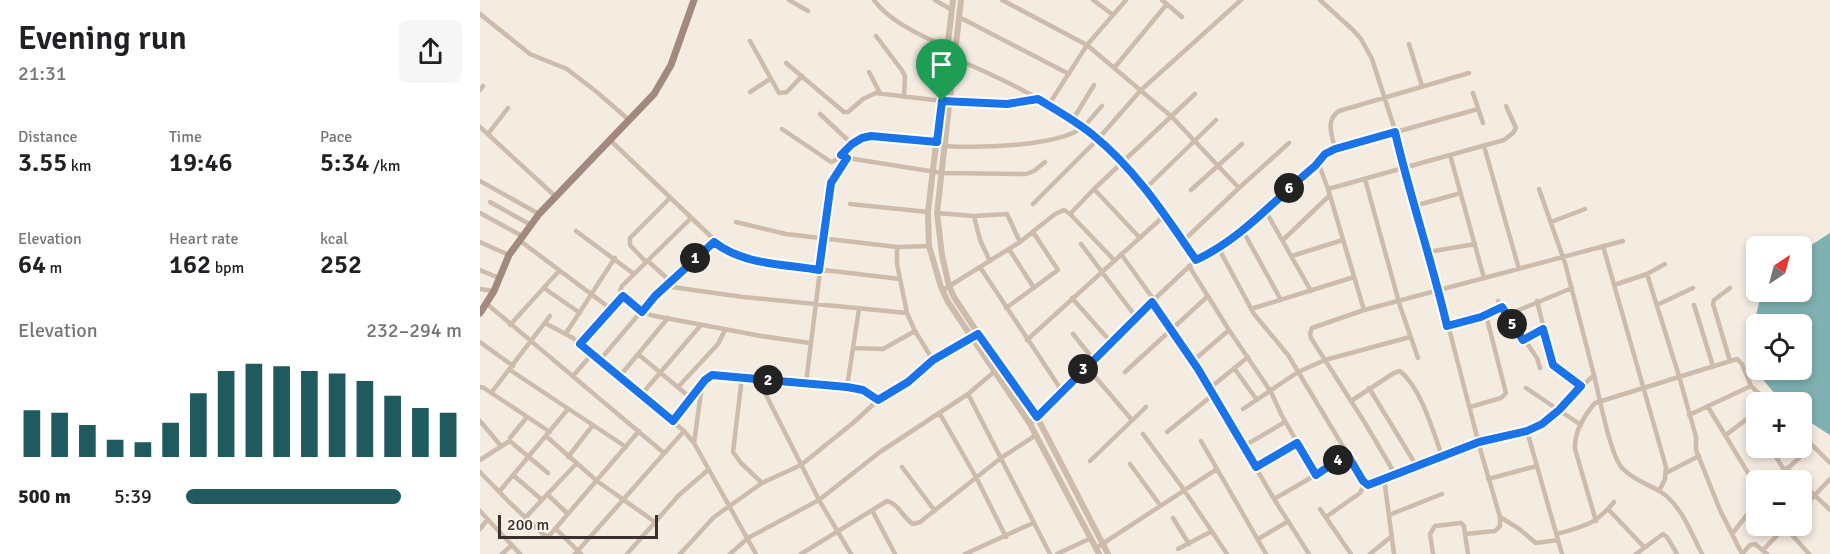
<!DOCTYPE html>
<meta charset="utf-8">
<style>
:root{--surface:#fff;--page:#f6f6f6;--text:#202124;--muted:#757577;--accent:#1f5a5e}
body{margin:0;font-family:Signika,sans-serif;background:var(--page);color:var(--text);height:100vh;display:flex;flex-direction:column;font-size:22px;white-space:nowrap}
*{box-sizing:border-box;margin:0}
p{font-size:20px;color:var(--muted)}
.icon{flex:none;width:33px;height:33px;fill:none;stroke:currentColor;stroke-width:2;stroke-linecap:round;stroke-linejoin:round}
.map{position:relative;flex:1;overflow:hidden}
.details{display:flex;flex-direction:column;background:var(--surface);width:480px}
.details>*{flex:none}
.needle{width:39px;rotate:36deg}
.controls{position:absolute;left:1266px;top:236px;display:grid;gap:12px}
.controls a{display:grid;place-items:center;width:66px;height:66px;border-radius:9px;background:var(--surface);box-shadow:0 3px 9px #0003;font-size:30px}
.scale{position:absolute;left:18px;bottom:15px;width:160px;box-sizing:border-box;padding-left:6px;border:3px solid #3b302b;border-top:0;font-size:16px;line-height:21px;white-space:nowrap;color:#3b302b;-webkit-text-stroke:4px #fbf5ee;paint-order:stroke}
.pin{position:absolute;display:grid;place-items:center;width:51px;height:51px;color:#fff;margin:-62px -26px;border-radius:50% 50% 50% 0;rotate:-45deg;box-shadow:0 0 6px #0007}
.pin .icon{rotate:45deg}
.km{position:absolute;width:30px;height:30px;margin:-15px;border-radius:50%;background:#222;color:#fff;font-size:16px;line-height:30px;text-align:center}
.round{display:grid;place-items:center;flex:none;width:63px;height:63px;border-radius:9px;background:var(--page)}
.head{display:flex;align-items:center;justify-content:space-between;height:102px;padding:0 18px}
h1{font-size:33px;font-weight:600;line-height:45px}
.metrics{display:grid;grid-template-columns:repeat(3,1fr);gap:9px;height:102px;padding:6px 18px}
.metrics div{display:grid;align-content:center}
.metrics b{font-size:26px;font-weight:600}
.metrics small{font-size:16px;font-weight:400}
.metrics p{font-size:16px}
.chart{height:168px;padding:12px 18px}
.chart p{display:flex;justify-content:space-between}
.chart svg{width:100%;height:108px;margin-top:6px;stroke:var(--accent);stroke-width:6}
ul{padding:0 18px;list-style:none;font-size:20px}
li{display:grid;grid-template-columns:96px 72px 1fr;align-items:center;height:45px}
li i{height:15px;border-radius:8px;background:var(--accent)}
main{display:flex;flex:1;min-height:0}
.map>svg:first-child{display:block}
.water{fill:#7fb0b2}
.lines{fill:none;stroke-linecap:round;stroke-linejoin:round}
.minor{stroke:#cdbbac;stroke-width:4.5}
.tertiary{stroke:#cdbbac;stroke-width:6}
.secondary{stroke:#a18a7d;stroke-width:7}
.route-casing{stroke:#fff;stroke-width:12}
.route{stroke:#1a73e8;stroke-width:8}
</style>
<main>
<section class="details">
<div class="head"><div><h1>Evening run</h1><p>21:31</p></div><a class="round"><svg class="icon" aria-label="share" viewBox="0 0 24 24"><path d="M12 15V3M7 8l5-5 5 5M5 13v7h14v-7"/></svg></a></div>
<div class="metrics">
<div><p>Distance</p><b>3.55<small> km</small></b></div>
<div><p>Time</p><b>19:46</b></div>
<div><p>Pace</p><b>5:34<small> /km</small></b></div>
</div>
<div class="metrics">
<div><p>Elevation</p><b>64<small> m</small></b></div>
<div><p>Heart rate</p><b>162<small> bpm</small></b></div>
<div><p>kcal</p><b>252</b></div>
</div>
<div class="chart"><p><span>Elevation</span>232–294 m</p>
<svg viewBox="0 0 160 44" preserveAspectRatio="none"><path d="M5 44V25M15 44V26M25 44V31M35 44V37M45 44V38M55 44V30M65 44V18M75 44V9M85 44V6M95 44V7M105 44V9M115 44V10M125 44V13M135 44V19M145 44V24M155 44V26"/></svg>
</div>
<ul>
<li><b>500 m</b>5:39<i style="width:78%"></i></li>
</ul>
</section>
<div class="map">
<svg width="1350" height="554" viewBox="0 0 1350 554">
<rect width="100%" height="100%" fill="#f4ebe1"/>
<path class="water" d="M 1350,233 L 1350,435 L 1322,417 L 1322,402 L 1302,402 L 1279,375 L 1277,369 L 1322,369 L 1322,324 L 1276,324 L 1276,369 L 1268,347 L 1282,291 L 1322,291 L 1322,251 Z"/>
<g class="lines">
<path class="minor" d="M 309,0 L 328,11
M 394,0 C 410,23 449,40 475,50
M 455,0 L 472,10
M 522,0 L 607,45 L 692,117 L 759,188 L 703,241
M 613,0 L 633,15
M 682,0 L 702,17
M 840,0 L 873,30 L 881,39 L 892,59 L 914,127 L 925,176 L 959,290 L 1001,452 L 1020,517 L 1020,526 L 1015,531 L 985,534 L 984,526 L 981,523 L 955,526 L 950,534 L 953,554
M 0,14 L 50,54 L 87,69 L 118,93 L 149,120
M 479,17 L 589,74
M 396,36 L 421,69 L 425,76 L 424,97
M 270,41 L 299,93 L 307,92 L 322,76
M 929,44 L 942,86
M 467,55 C 531,82 597,114 645,164 C 673,193 694,228 716,260 L 630,341 L 550,424
M 306,63 L 364,112 L 368,112 L 383,99 L 396,93 L 470,102 L 527,103 L 557,100
M 634,68 L 687,4
M 389,72 L 400,93
M 0,90 L 3,86
M 270,92 L 290,79
M 993,93 L 1003,123
M 568,106 L 607,45 L 646,0
M 340,114 L 372,144
M 592,121 L 614,85
M 0,127 L 75,196
M 302,129 L 351,162 C 363,159 370,143 382,137 L 457,142
M 8,134 L 28,108
M 130,140 L 243,248 L 266,258 L 285,263 L 420,279
M 465,146 C 496,148 578,147 603,127 C 610,121 616,112 622,106
M 1004,146 L 1039,269
M 855,149 C 852,135 845,120 859,111 L 989,73
M 361,155 L 374,159 L 462,173 L 546,174 L 554,171 L 565,162
M 970,155 L 1004,278
M 838,162 L 848,189 L 884,310
M 885,179 L 920,306 L 938,358
M 0,181 L 59,214
M 666,188 L 736,120
M 759,188 L 809,143
M 614,189 L 660,238
M 848,189 L 1024,140 L 1033,133 L 1036,128 L 1026,106
M 1059,189 L 1085,263 L 1114,375
M 711,190 L 762,144
M 10,202 L 51,225
M 370,204 L 448,212
M 553,204 L 618,139 L 661,90 L 761,0
M 934,206 L 981,193
M 785,210 L 831,291
M 0,213 L 42,236
M 457,213 L 494,216 L 527,214 L 540,242
M 590,214 L 634,260
M 494,216 L 500,240 L 510,261
M 210,219 L 142,286 L 140,291 C 148,303 161,313 175,316 L 281,336 L 330,343
M 256,222 L 306,234 L 417,247 L 449,246
M 1071,222 L 1105,209
M 96,231 L 154,274
M 763,231 L 801,300
M 39,240 L 131,309
M 803,240 L 850,195
M 0,242 L 29,255
M 601,244 L 656,317
M 1123,246 L 1186,467 L 1185,479 L 1179,491
M 417,247 L 417,264 L 427,313 L 435,331 L 453,360
M 529,249 L 554,288
M 739,249 L 835,166 L 845,154 L 855,149 L 998,109
M 948,252 L 995,244
M 641,254 L 674,300
M 812,256 L 863,240
M 716,260 L 739,249 L 774,314 L 808,355 L 885,483 L 890,484 L 925,469 L 999,443 L 1047,431 L 1062,424 L 1114,375 C 1119,395 1130,454 1142,468 C 1153,480 1168,484 1181,492 C 1202,506 1211,533 1222,554
M 168,261 L 190,281
M 166,262 L 150,245 L 150,238 L 190,198
M 709,266 L 749,330 L 791,392 L 801,414 L 836,475
M 500,267 L 582,391
M 0,270 L 19,278
M 1167,274 L 1199,376 L 1216,437 L 1216,450 L 1240,510 L 1262,554
M 1134,285 L 1167,274 L 1185,264
M 185,286 L 263,297 L 427,313
M 64,288 L 100,313
M 1250,288 L 1234,300 L 1233,304 L 1250,361
M 0,289 L 14,291
M 463,290 L 540,242 L 575,214 L 584,210 L 590,214 L 614,189 L 715,94
M 592,298 L 630,341
M 1018,301 L 1057,358 L 1060,368
M 1057,301 L 1073,365 L 1101,386
M 672,302 L 718,369 L 794,499 L 829,554
M 7,304 L 184,453
M 1177,305 L 1213,288
M 1214,305 L 1233,366
M 526,308 L 578,270 L 553,232
M 771,309 L 874,277
M 1027,315 L 1092,288
M 65,323 L 93,338 L 204,431 L 214,443 L 276,554
M 30,325 L 79,271
M 967,326 L 1012,313 L 1022,307
M 86,333 C 103,308 118,283 135,258
M 593,334 L 613,359
M 547,340 L 685,215
M 1043,340 L 1063,329
M 0,342 L 33,366
M 100,344 L 143,296
M 373,348 L 403,349 L 435,331
M 158,354 L 212,399
M 120,360 L 175,295 L 234,242
M 713,361 L 749,330
M 606,366 L 652,420
M 754,368 L 777,400
M 30,370 L 146,447
M 645,372 L 728,296
M 93,376 L 112,354
M 139,377 L 188,318
M 262,377 L 253,452 L 261,463 L 282,483
M 278,379 L 339,500 L 371,554
M 326,383 L 351,183 L 367,158
M 0,387 L 4,388 L 70,432
M 198,387 L 238,344 L 245,330
M 367,387 L 379,309
M 730,388 L 768,357
M 889,388 L 936,465
M 1046,388 L 1101,425
M 11,393 L 70,316
M 488,394 L 570,554
M 161,395 L 221,325
M 871,401 L 914,373 L 920,371 C 941,388 953,431 962,456
M 990,407 L 1021,398 L 1026,393 L 1006,315
M 1228,407 L 1276,486
M 763,409 L 818,372 L 845,360 L 930,337
M 460,414 L 496,477 L 526,537
M 1209,415 L 1271,386
M 0,421 L 21,446
M 193,421 L 222,386
M 1047,431 L 1082,554
M 687,432 L 734,394
M 663,434 L 702,487 L 747,554
M 1246,435 L 1268,418 L 1272,418 L 1276,424
M 1322,435 L 1350,463
M 66,436 L 117,481 L 175,522
M 30,438 L 47,417
M 721,441 L 786,554
M 214,443 L 222,385 L 225,380 L 232,375 L 367,387 L 383,390 L 398,400
M 764,446 L 805,422
M 1290,447 L 1304,470
M 88,457 L 113,425
M 0,460 L 28,442 L 31,442 L 68,473
M 610,461 L 666,407
M 650,464 L 680,505
M 422,467 L 455,511
M 776,467 L 817,443
M 1307,468 L 1319,480
M 0,472 L 29,502 L 64,535 L 69,536 L 159,431
M 1186,473 L 1219,456
M 915,474 L 885,423 L 831,338 L 830,334 L 832,328 L 884,310 L 1143,241
M 33,475 L 61,499
M 904,478 L 914,554
M 1008,479 L 1057,466
M 1295,480 L 1319,458
M 1322,483 L 1350,510
M 19,492 L 88,409
M 67,494 L 88,514
M 794,499 L 841,472 L 867,454
M 840,509 L 871,554
M 1128,509 L 1164,547
M 1322,509 L 1350,479
M 392,510 L 415,554
M 0,511 L 40,554
M 909,515 L 962,494
M 846,517 L 880,493 L 885,483
M 1020,517 L 1038,528 L 1056,543 L 1078,540
M 45,518 L 96,464
M 693,518 L 709,544
M 1116,521 L 1095,449 C 1094,431 1104,416 1115,403 L 1257,359 L 1262,364 L 1271,386 L 1288,402
M 1305,527 L 1329,554
M 0,529 L 7,520
M 76,529 L 101,554
M 985,534 L 988,554
M 1077,534 C 1104,526 1115,525 1134,502
M 1252,534 L 1276,503
M 778,539 L 807,522
M 616,548 L 737,469
M 698,549 L 732,531
M 1283,550 L 1307,525
M 22,554 L 32,545
M 95,554 L 204,431
M 147,554 L 199,495 L 228,470
M 200,554 L 234,517 L 282,483 L 321,465 L 373,423 L 398,400 L 428,382 L 453,360 L 495,336
M 250,554 L 268,538 L 339,500 L 400,452 L 488,394 L 521,366
M 321,554 L 407,501 C 419,504 423,518 433,524 L 440,522 L 521,458 L 556,435
M 485,554 L 553,523
M 577,554 L 611,538
M 890,554 L 912,536
M 1156,554 L 1183,534 L 1187,537 L 1197,554
M 1262,554 L 1270,545 L 1275,544 L 1287,554"/>
<path class="tertiary" d="M 473,0 L 448,212 L 449,246 L 461,287 L 468,302 L 550,424 L 619,554
M 481,0 L 457,213 L 462,255 L 469,286 L 474,297 L 499,335 L 557,417 L 628,554"/>
<path class="secondary" d="M 0,313 L 14,291 L 29,255 L 59,214 L 174,94 L 191,65 L 214,0"/>
</g>
<g class="lines">
<defs>
<path id="route" d="M 558,99 C 576,110 596,121 613,135 C 656,170 685,215 716,260 C 763,238 796,198 835,166 L 845,154 L 855,149 L 915,132 C 930,197 952,261 967,326 L 1001,317 L 1022,307 L 1043,340 L 1063,329 L 1073,365 L 1101,386 L 1079,410 L 1062,424 L 1047,431 L 999,442 L 888,485 L 883,481 L 867,454 L 836,475 L 817,443 L 776,467 L 718,369 L 672,302 L 557,417 L 498,334 L 453,360 L 428,382 L 398,400 L 383,390 L 367,387 L 232,375 L 225,380 L 193,421 L 100,344 L 143,296 L 162,312 L 175,296 L 234,242 C 263,265 304,264 339,270 L 351,183 L 367,158 L 361,155 L 372,144 L 382,138 L 391,136 L 457,142 L 462,101 L 527,104 Z"/>
</defs>
<use href="#route" class="route-casing"/>
<use href="#route" class="route"/>
</g>
</svg>
<div class="controls">
<a><svg class="needle" viewBox="-14 -14 28 28"><path d="M0-13l5 13h-10z" fill="#e53935"/><path d="M0 13l5-13h-10z" fill="#757577"/></svg></a>
<a><svg class="icon" aria-label="locate" viewBox="0 0 24 24"><circle cx="12" cy="12" r="6"/><path d="M12 2v4M12 18v4M2 12h4M18 12h4"/></svg></a>
<a>+</a>
<a>−</a>
</div>
<div class="scale">200 m</div>
<div class="pin" style="left:462px;top:101px;background:#1e9e55"><svg class="icon" aria-label="arrive" viewBox="0 0 24 24"><path d="M6 21V4h12l-3 4 3 4H6"/></svg></div>
<b class="km" style="left:215px;top:258px">1</b>
<b class="km" style="left:288px;top:380px">2</b>
<b class="km" style="left:603px;top:369px">3</b>
<b class="km" style="left:858px;top:460px">4</b>
<b class="km" style="left:1032px;top:324px">5</b>
<b class="km" style="left:809px;top:188px">6</b>
</div>
</main>
